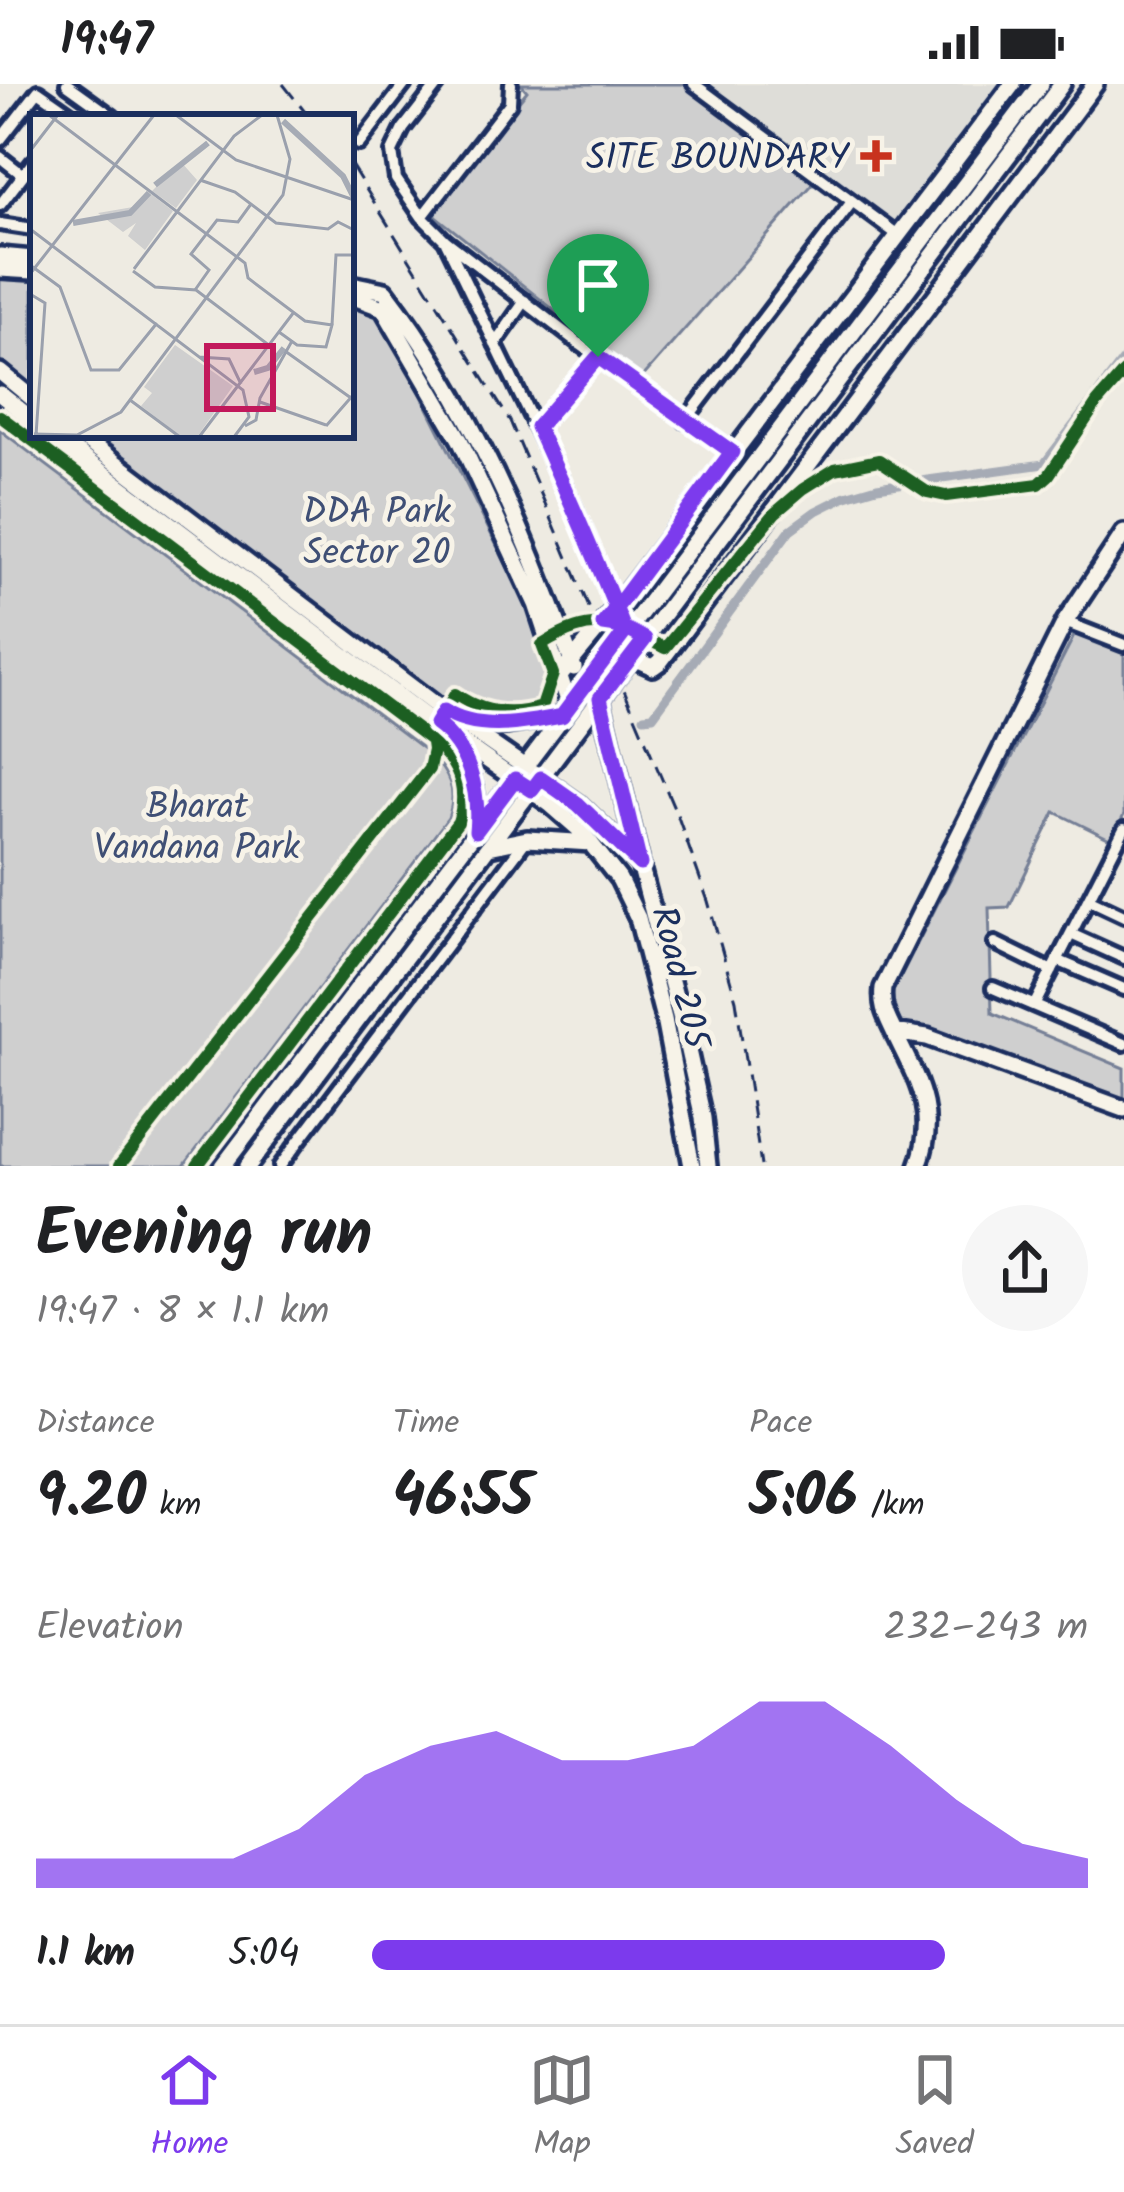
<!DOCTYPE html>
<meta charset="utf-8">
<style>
:root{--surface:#fff;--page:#f6f6f6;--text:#202124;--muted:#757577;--line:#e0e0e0;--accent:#7c3aed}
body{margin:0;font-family:Kalam,sans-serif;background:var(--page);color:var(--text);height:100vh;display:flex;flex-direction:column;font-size:45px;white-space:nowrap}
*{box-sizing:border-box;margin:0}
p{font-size:39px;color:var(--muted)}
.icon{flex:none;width:66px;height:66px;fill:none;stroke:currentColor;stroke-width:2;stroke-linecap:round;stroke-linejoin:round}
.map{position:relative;height:1082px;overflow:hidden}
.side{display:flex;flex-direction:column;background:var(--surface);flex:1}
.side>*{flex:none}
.pin{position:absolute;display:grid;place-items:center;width:102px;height:102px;color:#fff;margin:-123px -51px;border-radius:50% 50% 50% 0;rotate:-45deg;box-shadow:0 0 12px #0007}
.pin .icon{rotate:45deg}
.round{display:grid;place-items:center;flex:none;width:126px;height:126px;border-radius:63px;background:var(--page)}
.summary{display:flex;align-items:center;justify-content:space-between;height:204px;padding:0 36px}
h1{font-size:66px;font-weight:700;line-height:90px}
.metrics{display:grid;grid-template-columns:repeat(3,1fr);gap:18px;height:204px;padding:12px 36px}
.metrics div{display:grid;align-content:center}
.metrics b{font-size:60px;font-weight:700}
.metrics small{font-size:33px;font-weight:400}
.metrics p{font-size:33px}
.chart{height:336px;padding:24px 36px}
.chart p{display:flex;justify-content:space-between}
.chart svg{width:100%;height:216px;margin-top:12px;fill:var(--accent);opacity:.7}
ul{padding:0 36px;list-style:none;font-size:39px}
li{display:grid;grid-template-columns:192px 144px 1fr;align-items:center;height:90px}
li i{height:30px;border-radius:15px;background:var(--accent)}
.status{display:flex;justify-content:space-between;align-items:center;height:84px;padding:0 60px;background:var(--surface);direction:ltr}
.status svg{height:33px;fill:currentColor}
.tab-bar{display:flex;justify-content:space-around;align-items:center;height:168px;border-top:3px solid var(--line);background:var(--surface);font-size:33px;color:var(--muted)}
.tab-bar a{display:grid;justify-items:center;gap:6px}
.tab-bar .on{color:var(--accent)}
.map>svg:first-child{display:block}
.built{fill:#deddd8}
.green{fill:#cfcfcf;stroke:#757f96;stroke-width:3}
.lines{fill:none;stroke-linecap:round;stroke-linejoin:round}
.canal{stroke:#a6abb5;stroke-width:9}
.street-casing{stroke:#1b2f5e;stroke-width:20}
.secondary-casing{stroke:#1b2f5e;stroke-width:24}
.street{stroke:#f7f3e8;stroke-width:10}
.secondary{stroke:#f7f3e8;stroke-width:15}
.rail{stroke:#1b2f5e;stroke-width:3;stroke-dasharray:18 9;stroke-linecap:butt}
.cycleway-casing{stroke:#f7f3e8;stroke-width:20}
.cycleway{stroke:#1b5e20;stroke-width:12}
.route-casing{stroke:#fff;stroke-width:24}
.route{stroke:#7c3aed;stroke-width:15}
.poi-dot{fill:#c8321e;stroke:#f7f3e8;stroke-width:4.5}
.labels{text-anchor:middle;stroke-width:10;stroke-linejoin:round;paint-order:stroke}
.poi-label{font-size:36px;fill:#1b2f5e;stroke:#f7f3e8;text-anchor:end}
.park-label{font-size:36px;fill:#3f4f75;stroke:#f7f3e8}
.street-label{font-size:36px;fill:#1b2f5e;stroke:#f7f3e8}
.inset-river{fill:none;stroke:#a6abb5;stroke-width:6}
.inset-road{fill:none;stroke:#9aa0ad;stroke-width:3}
.view{fill:#c2185b;fill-opacity:0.15;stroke:#c2185b;stroke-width:6}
.inset-edge{fill:none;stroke:#1b2f5e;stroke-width:6}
</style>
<div class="status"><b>19:47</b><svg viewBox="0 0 49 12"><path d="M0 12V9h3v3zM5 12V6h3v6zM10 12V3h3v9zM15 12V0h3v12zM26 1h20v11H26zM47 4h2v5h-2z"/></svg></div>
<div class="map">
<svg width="1124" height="1082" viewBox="0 0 1124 1082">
<rect width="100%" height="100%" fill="#eeebe2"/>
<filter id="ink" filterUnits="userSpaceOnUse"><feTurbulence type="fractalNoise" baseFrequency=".00833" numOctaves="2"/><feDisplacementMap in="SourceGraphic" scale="24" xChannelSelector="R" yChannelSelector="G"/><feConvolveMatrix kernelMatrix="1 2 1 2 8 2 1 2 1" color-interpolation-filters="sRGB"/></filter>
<g filter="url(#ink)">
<path class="built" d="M 703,0 L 1004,0 L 899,144 Z"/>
<path class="green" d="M 521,0 L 691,0 L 818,94 L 641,295 L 428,126 L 527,7 Z
M 0,186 L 33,189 L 33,305 L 0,279 Z
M 351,216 L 375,218 L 561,590 L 570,622 L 538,637 L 454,634 L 92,351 L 351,351 Z
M 0,346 L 429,669 C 449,690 458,706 448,734 L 184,1082 L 0,1082 Z
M 1075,550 L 1124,566 L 1124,731 L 1112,756 L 1055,728 L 1009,823 L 989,824 L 992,929 L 1124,984 L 1124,1019 L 896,937 L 888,917 Z"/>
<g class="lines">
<path class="canal" d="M 644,633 L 653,632 L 790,446 L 816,427 L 846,412 L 877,403 L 1044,380 L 1124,275"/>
<defs>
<path id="street" d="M 67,0 L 113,33
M 438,0 L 403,45 L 392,68 L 396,95 L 422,133 L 446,157 L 581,261 L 732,368
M 694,0 L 898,151
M 0,56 L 38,7 L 71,30
M 359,60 L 405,0
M 0,73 L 23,91
M 0,121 L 33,78
M 422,133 L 510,19 L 511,0
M 0,140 L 33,145
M 446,158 L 575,425 L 625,547
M 495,260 L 525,217
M 0,332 L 431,656 C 457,677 469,705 458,738 L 197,1082
M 685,337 L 851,119
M 537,343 L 598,273
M 1065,538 L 1124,561
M 1090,816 L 1124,832
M 1073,851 L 1124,874
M 995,859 L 1052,887
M 1057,876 L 1124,905
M 993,904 L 1124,960
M 1035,920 L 1124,745
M 280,1082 L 527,755"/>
<path id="secondary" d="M 0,172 L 33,175
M 0,185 L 33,187
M 351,200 L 385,207 C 470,317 528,454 574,584
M 351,212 L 383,224 L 460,356 L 536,520 L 571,626
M 0,288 L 33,315
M 0,310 L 33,336
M 53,351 L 426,633 L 550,720 L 581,747 L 619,795 L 638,834 L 664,935 L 692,1082
M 79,351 L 434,620 L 578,720 L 640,780 L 681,935 L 703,1034 L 708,1082
M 631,573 L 653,583 L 660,578 L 1095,0
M 561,590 L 616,524 L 1013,0
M 600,614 L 639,775
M 457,634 L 506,641 L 562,632
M 453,653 C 468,684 480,709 476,744
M 489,763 L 527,755 L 591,759
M 894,948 L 927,953 L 1124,1025
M 223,1082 L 1041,0
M 248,1082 L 1062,0
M 918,1082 C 939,1029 917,996 894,948 C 886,931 881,923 883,904 L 1065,538 L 1124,449"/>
</defs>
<use href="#street" class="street-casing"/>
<use href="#secondary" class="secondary-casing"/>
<use href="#street" class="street"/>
<use href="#secondary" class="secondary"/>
<path class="rail" d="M 283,0 L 309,33
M 351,81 L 510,337 L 678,733 L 708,817 L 736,916 L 761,1082"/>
<defs>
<path id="cycleway" d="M 0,332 L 431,656 C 457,677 469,705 458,738 L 197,1082
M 119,1082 L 429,685 L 433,666 L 431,651 L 455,610 C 482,629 511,633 542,623 L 553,590 L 542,561 C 593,529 614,539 665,564 L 775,429 L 803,405 L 835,385 L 879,376 L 927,408 L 946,412 L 1039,400 L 1049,391 L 1097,319 L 1124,288"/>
</defs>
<use href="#cycleway" class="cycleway-casing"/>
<use href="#cycleway" class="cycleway"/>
</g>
</g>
<g class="lines" filter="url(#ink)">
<defs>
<path id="route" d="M 598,273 L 537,343 C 568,411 598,478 625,548 L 562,632 C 527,639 476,649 444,627 L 436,640 C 469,663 480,708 476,747 L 515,695 L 532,706 L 541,694 L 578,720 L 640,780 L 600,614 L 645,555 C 631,547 620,541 603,540 L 616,524 L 732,368 L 598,273"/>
</defs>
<use href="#route" class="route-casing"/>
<use href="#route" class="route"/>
</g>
<path class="poi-dot" d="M870 54h12v12h12v12h-12v12h-12v-12h-12v-12h12z"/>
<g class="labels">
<g class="poi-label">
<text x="849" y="85">SITE BOUNDARY</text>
</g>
<g class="park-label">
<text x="377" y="439">DDA Park<tspan x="377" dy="41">Sector 20</tspan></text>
<text x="197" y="734">Bharat<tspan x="197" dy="41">Vandana Park</tspan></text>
</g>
<g class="street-label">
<text transform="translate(682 893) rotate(76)" y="13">Road 205</text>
</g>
</g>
<g transform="translate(30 30)">
<rect width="324" height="324" fill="#eeebe2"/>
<path d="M 151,48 L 167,66 L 146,94 L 122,77 ZM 117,77 L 143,97 L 115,136 L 98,122 L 106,109 L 93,118 L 68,99 L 103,93 ZM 145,231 L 203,272 L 167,323 L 152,323 L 111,292 L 122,279 L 114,273 Z" fill="#cfcfcf"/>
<path class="inset-river" d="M 253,7 L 313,62 L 323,82M 125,71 L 178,29M 43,109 L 100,99 L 119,79M 224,258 L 238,254 L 254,234"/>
<path class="inset-road" d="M 19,1 L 215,149 L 218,164 L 275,207 L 302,211 L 296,233 L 267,231 L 249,218M 146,1 L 206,46 L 324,86M 0,37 L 27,2M 170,66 L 205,78 L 246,109 L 298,115 L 308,108 L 324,116M 0,115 L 213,276 L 219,303 L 204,323M 0,151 L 30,173 L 61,256 L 89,256 L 127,209M 104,155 L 204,22 L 232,1M 103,157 L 125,173 L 166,176 L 240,232M 0,160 L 124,1M 165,176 L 179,156 L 161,140 L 187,106 L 208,108 L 221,90M 0,180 L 15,189 L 6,321M 302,211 L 306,141 L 324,141M 255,237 L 321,284M 169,243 L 199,245 L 211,270M 207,273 L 264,198M 100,286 L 150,323M 230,288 L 296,311M 215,312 L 226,306 L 230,284 L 262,227M 296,312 L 324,280M 4,320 L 47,321 L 91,298 L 253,81 L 260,45 L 247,1M 169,323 L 207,273"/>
<path class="view" d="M 177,232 L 243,232 L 243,295 L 177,295 Z"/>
<rect width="324" height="324" class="inset-edge"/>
</g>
</svg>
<div class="pin" style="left:598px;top:273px;background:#1e9e55"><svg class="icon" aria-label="arrive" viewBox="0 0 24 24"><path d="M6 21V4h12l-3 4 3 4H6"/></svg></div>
</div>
<section class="side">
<div class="summary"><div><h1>Evening run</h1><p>19:47 · 8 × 1.1 km</p></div><a class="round"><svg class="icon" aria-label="share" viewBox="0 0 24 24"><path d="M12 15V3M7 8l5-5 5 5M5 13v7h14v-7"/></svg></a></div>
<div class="metrics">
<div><p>Distance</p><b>9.20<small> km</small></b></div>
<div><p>Time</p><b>46:55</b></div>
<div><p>Pace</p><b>5:06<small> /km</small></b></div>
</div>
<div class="chart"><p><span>Elevation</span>232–243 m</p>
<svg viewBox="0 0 160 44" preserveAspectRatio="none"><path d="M0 44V38L10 38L20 38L30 38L40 32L50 21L60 15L70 12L80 18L90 18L100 15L110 6L120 6L130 15L140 26L150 35L160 38V44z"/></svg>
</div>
<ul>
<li><b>1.1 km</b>5:04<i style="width:80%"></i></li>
</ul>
</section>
<nav class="tab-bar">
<a class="on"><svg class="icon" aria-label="home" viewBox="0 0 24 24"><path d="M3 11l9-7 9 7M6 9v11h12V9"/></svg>Home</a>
<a><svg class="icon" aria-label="map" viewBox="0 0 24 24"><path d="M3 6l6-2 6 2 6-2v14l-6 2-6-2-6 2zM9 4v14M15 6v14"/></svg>Map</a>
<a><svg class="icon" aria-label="saved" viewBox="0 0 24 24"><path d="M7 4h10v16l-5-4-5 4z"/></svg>Saved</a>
</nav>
